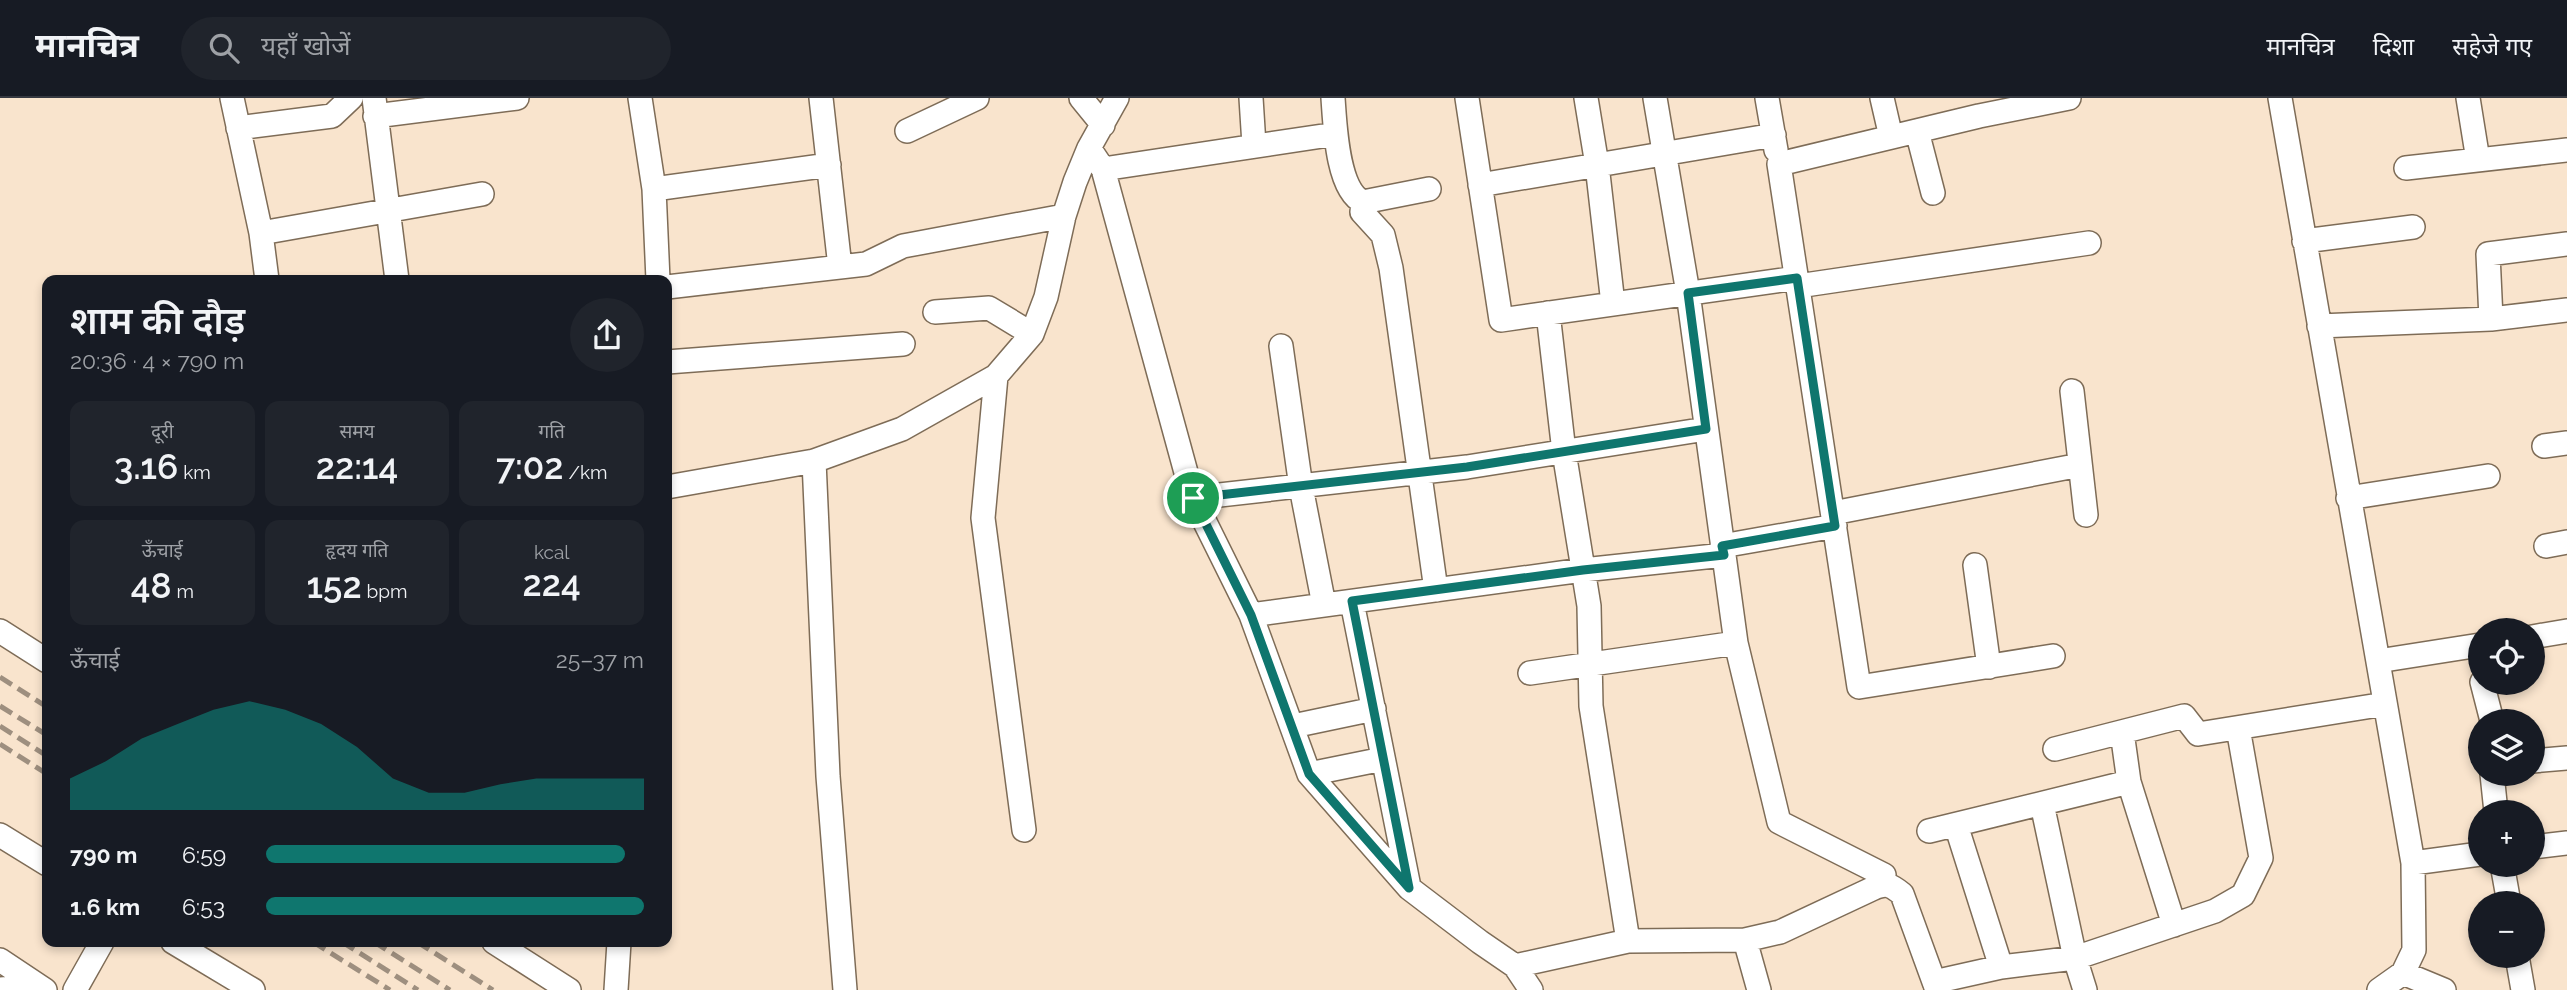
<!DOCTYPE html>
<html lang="hi">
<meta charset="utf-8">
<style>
:root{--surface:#171b24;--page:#20242c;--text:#f1f3f6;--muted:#9ea1a6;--line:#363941;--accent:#0f766e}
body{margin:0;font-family:Raleway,"Noto Sans Devanagari",sans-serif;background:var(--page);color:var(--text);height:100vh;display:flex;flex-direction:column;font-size:26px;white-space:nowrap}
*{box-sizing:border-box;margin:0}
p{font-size:23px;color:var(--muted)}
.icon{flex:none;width:38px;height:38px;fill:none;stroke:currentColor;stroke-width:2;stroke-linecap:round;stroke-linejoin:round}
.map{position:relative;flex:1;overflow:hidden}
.details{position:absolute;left:42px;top:177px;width:630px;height:672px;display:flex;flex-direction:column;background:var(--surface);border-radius:14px;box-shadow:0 4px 10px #0003}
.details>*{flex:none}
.controls{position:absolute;left:2468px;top:520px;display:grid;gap:14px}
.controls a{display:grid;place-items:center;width:77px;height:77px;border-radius:50%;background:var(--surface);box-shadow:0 4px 10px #0003;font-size:35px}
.pin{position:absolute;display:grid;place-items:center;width:60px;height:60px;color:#fff;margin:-30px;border:4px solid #fff;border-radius:50%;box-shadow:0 2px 7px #0007}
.round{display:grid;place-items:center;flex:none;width:74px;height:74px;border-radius:37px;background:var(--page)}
.overview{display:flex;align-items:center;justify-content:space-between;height:119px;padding:0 28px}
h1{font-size:38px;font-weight:600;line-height:52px}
.metrics{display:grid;grid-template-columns:repeat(3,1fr);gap:10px;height:119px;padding:7px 28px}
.metrics div{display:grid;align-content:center;border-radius:14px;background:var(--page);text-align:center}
.metrics b{font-size:35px;font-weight:600}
.metrics small{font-size:19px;font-weight:400}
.metrics p{font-size:19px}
.chart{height:196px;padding:14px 28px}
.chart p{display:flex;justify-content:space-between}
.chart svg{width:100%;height:126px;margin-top:7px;fill:var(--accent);opacity:.7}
ul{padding:0 28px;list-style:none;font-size:23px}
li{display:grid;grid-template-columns:112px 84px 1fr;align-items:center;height:52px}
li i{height:18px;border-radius:9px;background:var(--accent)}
header{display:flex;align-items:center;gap:42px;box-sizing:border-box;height:98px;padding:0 35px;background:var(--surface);border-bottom:2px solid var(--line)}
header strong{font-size:33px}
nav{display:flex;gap:38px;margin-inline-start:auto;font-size:24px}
.search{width:490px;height:63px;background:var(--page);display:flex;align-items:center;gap:18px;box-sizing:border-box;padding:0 24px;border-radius:38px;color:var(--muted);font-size:26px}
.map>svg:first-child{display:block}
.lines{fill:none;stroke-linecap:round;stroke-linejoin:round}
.street-casing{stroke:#7e6c57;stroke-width:26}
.street{stroke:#fff;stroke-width:23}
.rail{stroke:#9e8f7f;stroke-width:5;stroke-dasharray:14 7;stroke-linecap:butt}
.route-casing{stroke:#fff;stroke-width:14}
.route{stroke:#0f766e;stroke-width:9}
</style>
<header>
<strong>मानचित्र</strong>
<div class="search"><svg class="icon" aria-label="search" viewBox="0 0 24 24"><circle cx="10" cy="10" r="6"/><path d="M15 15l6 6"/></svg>यहाँ खोजें</div>
<nav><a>मानचित्र</a><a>दिशा</a><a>सहेजे गए</a></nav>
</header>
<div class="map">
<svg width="2567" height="892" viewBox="0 0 2567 892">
<rect width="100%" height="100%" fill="#f9e4cd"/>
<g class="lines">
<defs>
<path id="street" d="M 232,0 L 261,135 L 267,182
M 374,0 L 397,182
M 640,0 L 654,91
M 821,0 L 840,169
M 1081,0 L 1103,27
M 1251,0 L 1254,47
M 1333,0 C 1335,27 1337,92 1363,104 L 1429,91
M 1467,0 L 1501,222 L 1797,180
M 1586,0 L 1597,67 L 1613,206
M 1655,0 L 1688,195 L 1736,545 L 1779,724 L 1884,777
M 1767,0 L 1776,52
M 1882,0 L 1891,39
M 2280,0 L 2413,765 L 2414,852 L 2403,875 L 2379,892
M 2468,0 L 2478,62
M 375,18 L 517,0
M 238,30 L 332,18 L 351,0
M 907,33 L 977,0
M 1917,33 L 1933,95
M 1089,50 L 1103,71 L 1193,400 L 1251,517 L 1309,676 L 1409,790 L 1480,844 L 1515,868 L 1628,843
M 2406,70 L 2567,52
M 1103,71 L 1336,36
M 1480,87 L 1774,37
M 1363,104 L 1362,114 L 1383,137 L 1391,170 L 1436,492
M 261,135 L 482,96
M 2304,143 L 2413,129
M 658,182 L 654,91 L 829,67
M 1798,188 L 2089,145
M 667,189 L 866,166 L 903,148 L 1064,118
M 935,214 L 989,210 L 1032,236
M 1548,215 L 1564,354 L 1589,508 L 1591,608 L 1628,843 L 1745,842 L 1759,892
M 2491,221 L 2488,156 L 2567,146
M 2319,228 L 2491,221 L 2567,212
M 1281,248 L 1301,389 L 1324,507
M 667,264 L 903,246
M 996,278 L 983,420 L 1024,732
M 2072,293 L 2086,417
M 2544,348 L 2567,345
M 814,363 L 828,678 L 845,892
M 667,389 L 814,363 L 902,331 L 996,278 L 1032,236 L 1046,199 L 1064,118 L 1075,84 L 1089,50 L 1117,0
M 1193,400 L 1467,369 L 1706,331
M 2348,400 L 2488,378
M 1833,415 L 2080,367
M 1722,448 L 1835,428
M 2546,448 L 2567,444
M 1975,467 L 1989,569
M 1352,504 L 1409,789
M 1251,517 L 1583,472 L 1724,457
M 0,533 L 47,563
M 2532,539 L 2567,533
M 2053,558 L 1859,589 L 1779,66 L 1979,18 L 2069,0
M 2378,563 L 2480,547
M 1530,575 L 1736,545
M 2482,584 L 2492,623
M 1293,628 L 1374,611
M 2055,651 L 2184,618 L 2198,636 L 2385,606
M 2532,663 L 2567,660
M 1309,676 L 1383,661
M 2492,676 L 2496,714
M 2129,684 L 2174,827
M 2042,706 L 2075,860 L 2085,892
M 1956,727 L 2001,869
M 1929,733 L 2129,684 L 2122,634
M 0,737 L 47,766
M 2532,749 L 2567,745
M 2413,765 L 2480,756
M 2502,766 L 2509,805
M 1745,842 L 1780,834 L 1874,790 C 1887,785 1891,787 1902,796 L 1937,892
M 173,844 L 253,892
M 494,844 L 569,892
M 2517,858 L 2523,892
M 0,862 L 45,892
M 1515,868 L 1531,892
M 2403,875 L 2444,892
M 1934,884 L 2001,869 L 2075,860 L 2215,813 L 2243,797 L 2261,760 L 2238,630
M 0,891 L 38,888
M 75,892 L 102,844
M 616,892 L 619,844"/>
</defs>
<use href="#street" class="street-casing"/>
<use href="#street" class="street"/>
<path class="rail" d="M 0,579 L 47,609
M 0,608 L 47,637
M 0,628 L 47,658
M 0,646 L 47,676
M 313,844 L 390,892
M 342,844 L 418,892
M 374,844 L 450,892
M 417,844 L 493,892"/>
</g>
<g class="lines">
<defs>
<path id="route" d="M 1797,180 L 1835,428 L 1722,448 L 1724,457 L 1583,472 L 1352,503 L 1409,790 L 1309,676 L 1251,517 L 1193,400 L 1467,369 L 1706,331 L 1688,195 Z"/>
</defs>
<use href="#route" class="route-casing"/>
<use href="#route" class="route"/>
</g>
</svg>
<div class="controls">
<a><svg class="icon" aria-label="locate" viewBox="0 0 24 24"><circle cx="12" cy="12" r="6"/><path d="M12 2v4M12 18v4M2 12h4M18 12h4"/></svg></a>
<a><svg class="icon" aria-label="layers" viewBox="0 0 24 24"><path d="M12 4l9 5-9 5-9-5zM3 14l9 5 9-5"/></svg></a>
<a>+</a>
<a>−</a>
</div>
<div class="pin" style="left:1193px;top:400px;background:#1e9e55"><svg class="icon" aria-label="arrive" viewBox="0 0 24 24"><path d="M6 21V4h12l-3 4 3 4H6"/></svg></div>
<section class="details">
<div class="overview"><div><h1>शाम की दौड़</h1><p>20:36 · 4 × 790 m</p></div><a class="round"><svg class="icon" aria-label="share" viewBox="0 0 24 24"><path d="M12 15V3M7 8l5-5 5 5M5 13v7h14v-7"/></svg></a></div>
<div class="metrics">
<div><p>दूरी</p><b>3.16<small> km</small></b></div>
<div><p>समय</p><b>22:14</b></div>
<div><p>गति</p><b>7:02<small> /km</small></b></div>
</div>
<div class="metrics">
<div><p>ऊँचाई</p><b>48<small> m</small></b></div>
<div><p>हृदय गति</p><b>152<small> bpm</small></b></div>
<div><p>kcal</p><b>224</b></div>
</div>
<div class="chart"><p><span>ऊँचाई</span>25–37 m</p>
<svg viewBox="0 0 160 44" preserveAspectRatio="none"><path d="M0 44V33L10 27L20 19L30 14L40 9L50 6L60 9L70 14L80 22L90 33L100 38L110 38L120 35L130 33L140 33L150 33L160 33V44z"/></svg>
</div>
<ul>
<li><b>790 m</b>6:59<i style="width:95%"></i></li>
<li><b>1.6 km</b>6:53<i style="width:100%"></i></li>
</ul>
</section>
</div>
